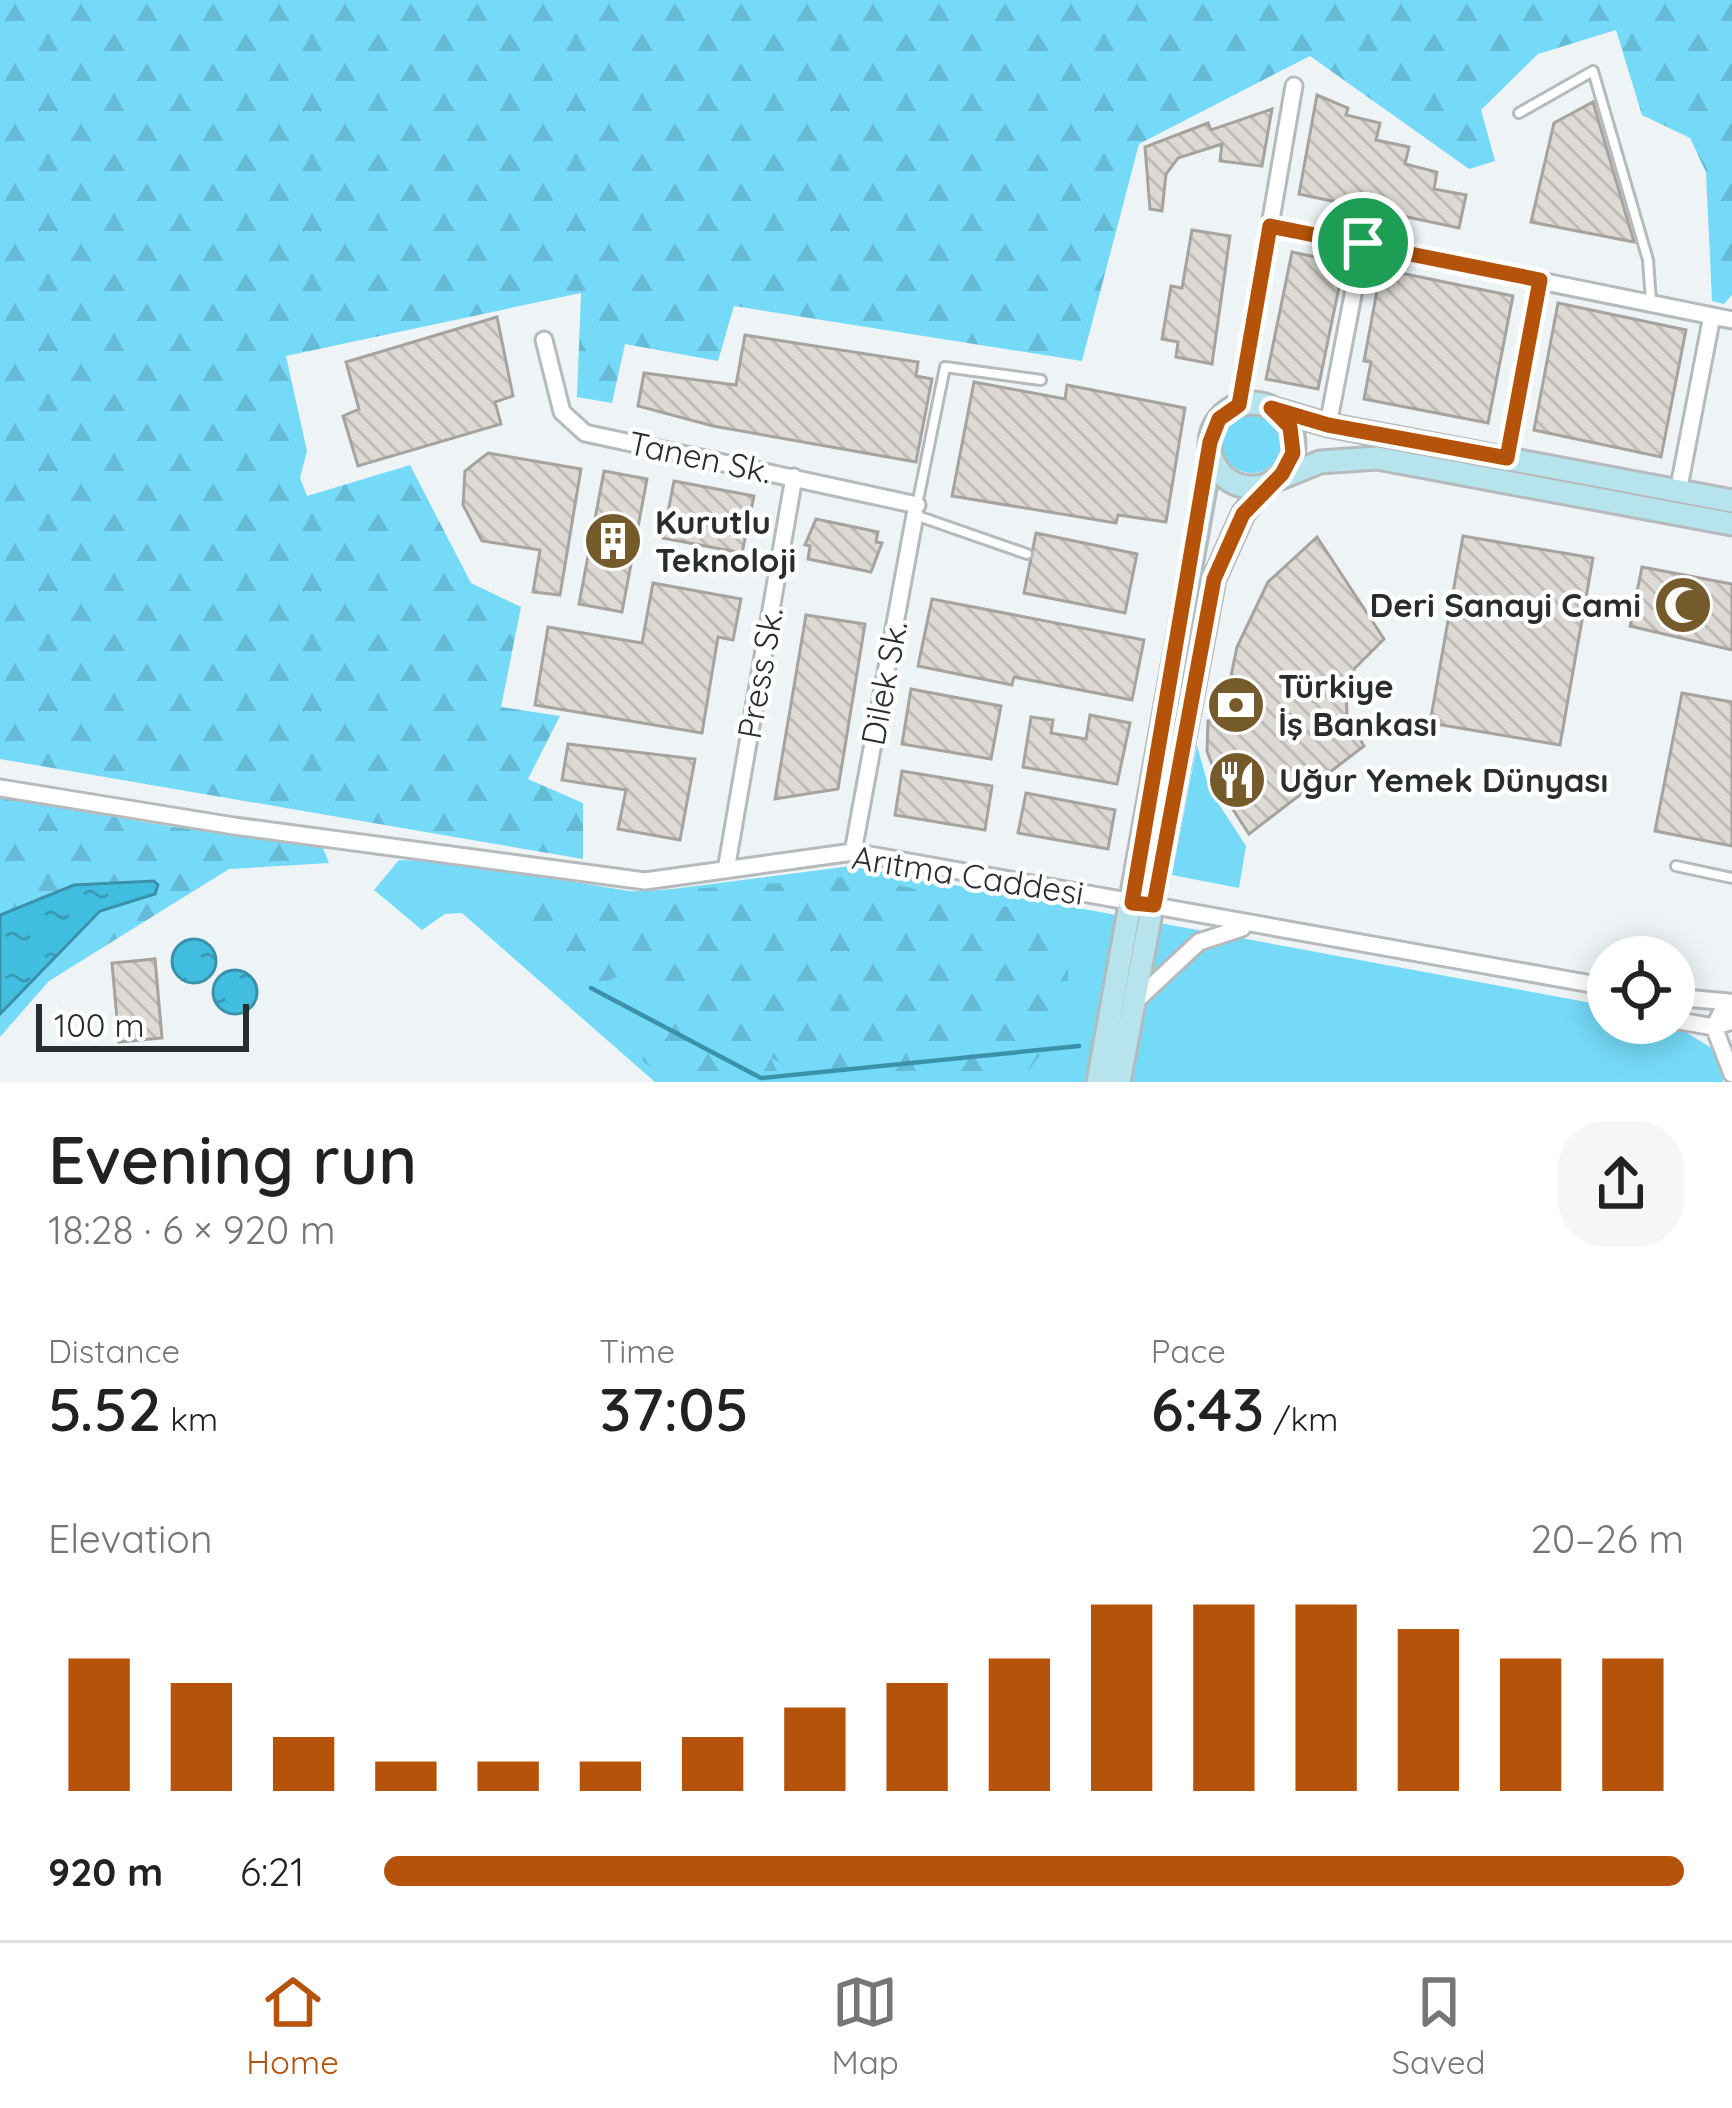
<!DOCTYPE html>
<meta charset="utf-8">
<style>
:root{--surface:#fff;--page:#f6f6f6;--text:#222;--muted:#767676;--line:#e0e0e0;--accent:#b45309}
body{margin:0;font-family:Quicksand,sans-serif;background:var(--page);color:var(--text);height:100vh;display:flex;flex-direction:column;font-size:45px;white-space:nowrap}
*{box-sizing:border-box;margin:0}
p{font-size:39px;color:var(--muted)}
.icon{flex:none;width:66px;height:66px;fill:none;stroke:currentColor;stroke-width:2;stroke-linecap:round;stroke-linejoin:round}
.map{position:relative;height:1082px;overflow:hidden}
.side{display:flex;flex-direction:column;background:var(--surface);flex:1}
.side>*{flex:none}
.tools{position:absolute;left:1587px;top:936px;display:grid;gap:24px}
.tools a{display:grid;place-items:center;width:108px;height:108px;border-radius:50%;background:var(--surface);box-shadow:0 6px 30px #0003;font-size:60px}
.scale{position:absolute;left:36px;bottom:30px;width:213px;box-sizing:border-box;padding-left:12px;border:6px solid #2a2d2d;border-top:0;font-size:33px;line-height:42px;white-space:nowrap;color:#2a2d2d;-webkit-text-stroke:9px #fff;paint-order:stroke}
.pin{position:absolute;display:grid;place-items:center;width:102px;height:102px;color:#fff;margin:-51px;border:6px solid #fff;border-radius:50%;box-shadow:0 3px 12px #0007}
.round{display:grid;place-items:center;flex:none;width:126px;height:126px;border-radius:48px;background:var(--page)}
.overview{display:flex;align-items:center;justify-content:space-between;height:204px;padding:0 48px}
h1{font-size:66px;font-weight:600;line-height:90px}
.figures{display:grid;grid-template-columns:repeat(3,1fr);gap:18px;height:204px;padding:12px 48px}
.figures div{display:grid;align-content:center}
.figures b{font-size:60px;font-weight:600}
.figures small{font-size:33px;font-weight:400}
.figures p{font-size:33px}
.chart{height:336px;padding:24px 48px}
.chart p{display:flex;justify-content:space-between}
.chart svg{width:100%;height:216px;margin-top:12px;stroke:var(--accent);stroke-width:6}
ul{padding:0 48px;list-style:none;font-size:39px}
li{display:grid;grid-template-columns:192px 144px 1fr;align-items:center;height:90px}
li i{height:30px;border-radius:15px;background:var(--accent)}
.dock{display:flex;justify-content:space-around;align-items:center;height:168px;border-top:3px solid var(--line);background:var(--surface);font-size:33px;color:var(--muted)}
.dock a{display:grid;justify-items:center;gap:6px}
.dock .selected{color:var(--accent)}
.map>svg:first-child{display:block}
.green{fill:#75daf8}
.forest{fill:url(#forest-firs)}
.water{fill:url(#water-ripples);stroke:#3a92aa;stroke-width:3}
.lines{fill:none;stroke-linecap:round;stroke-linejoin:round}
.stream{stroke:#3a92aa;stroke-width:4.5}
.building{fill:url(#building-back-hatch);stroke:#a6a39f;stroke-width:3}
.lane-casing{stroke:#b5babc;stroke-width:14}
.street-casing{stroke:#b5babc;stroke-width:21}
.secondary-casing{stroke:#b5babc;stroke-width:27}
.lane{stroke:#fff;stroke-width:8}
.street{stroke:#fff;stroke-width:15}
.secondary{stroke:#b6e3ec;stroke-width:21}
.route-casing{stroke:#fff;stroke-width:24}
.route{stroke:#b45309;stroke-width:15}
.labels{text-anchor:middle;stroke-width:9;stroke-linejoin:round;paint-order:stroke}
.street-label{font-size:33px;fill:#2a2d2d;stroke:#fff}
.poi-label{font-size:33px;font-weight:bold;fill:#2a2d2d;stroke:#fff;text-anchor:start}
</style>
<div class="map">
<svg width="1732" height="1082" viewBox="0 0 1732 1082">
<defs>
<pattern id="forest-firs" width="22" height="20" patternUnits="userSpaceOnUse" patternTransform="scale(3)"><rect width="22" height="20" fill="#75daf8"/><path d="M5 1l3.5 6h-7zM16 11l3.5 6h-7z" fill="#65bbd5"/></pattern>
<pattern id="water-ripples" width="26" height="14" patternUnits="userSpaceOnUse" patternTransform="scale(3)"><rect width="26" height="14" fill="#41bedf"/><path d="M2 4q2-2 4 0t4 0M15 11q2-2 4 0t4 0" fill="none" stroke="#379bb5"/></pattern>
<pattern id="building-back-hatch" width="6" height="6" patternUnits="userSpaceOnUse" patternTransform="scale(3)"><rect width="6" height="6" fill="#dddad6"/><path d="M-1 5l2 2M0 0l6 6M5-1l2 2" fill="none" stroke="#bebbb8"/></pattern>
</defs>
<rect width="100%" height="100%" fill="#eef4f6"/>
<path class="green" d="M1222 443a30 30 0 1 1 60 0a30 30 0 1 1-60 0Z
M 1197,745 L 1209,789 L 1246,846 L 1239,888 L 1172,875 Z
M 399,860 L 453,862 L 641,893 L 851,866 L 1608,1006 L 1608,1023 L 1671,1023 L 1718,1052 L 1723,1082 L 655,1082 L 462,913 L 445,914 L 422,930 L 374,890 Z"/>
<path class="forest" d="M 0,0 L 1732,0 L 1732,295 L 1724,304 L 1712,301 L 1706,172 L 1690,138 L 1642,115 L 1616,30 L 1538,54 L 1481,110 L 1495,161 L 1469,169 L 1310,56 L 1139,144 L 1082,361 L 734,306 L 718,361 L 625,344 L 612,403 L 577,397 L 581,293 L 286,356 L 307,451 L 300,478 L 307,496 L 410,465 L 471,583 L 521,607 L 501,707 L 560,716 L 528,779 L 583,803 L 583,859 L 0,759 Z
M 0,797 L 173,827 L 321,843 L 329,863 L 229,869 L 49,981 L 0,1037 L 0,1014 L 100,911 L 154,895 L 153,881 L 74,885 L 0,915 Z
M 851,876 L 1042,914 L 1069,948 L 1066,1021 L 1020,1082 L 811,1082 L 770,1057 L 783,1082 L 668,1082 L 642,1060 L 676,999 L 630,970 L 578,996 L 522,922 L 525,896 C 634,890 743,889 851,876 Z"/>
<path class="water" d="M 154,881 L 158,885 L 155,894 L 100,911 L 0,1014 L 0,915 L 74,885 Z
M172 961a22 22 0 1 1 44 0a22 22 0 1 1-44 0Z
M213 992a22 22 0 1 1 44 0a22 22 0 1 1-44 0Z"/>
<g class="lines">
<path class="stream" d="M 591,988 L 761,1078 L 1079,1046"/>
</g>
<path class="building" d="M 1317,95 L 1348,108 L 1346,115 L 1380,123 L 1376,140 L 1409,147 L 1405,164 L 1437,172 L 1434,189 L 1466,195 L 1459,228 L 1299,194 Z
M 1593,102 L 1634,242 L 1531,222 L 1554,123 Z
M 1272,109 L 1262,166 L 1220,161 L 1222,144 L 1178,158 L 1166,174 L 1162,211 L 1150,209 L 1145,147 L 1208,123 L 1211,130 Z
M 1192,230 L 1230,236 L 1212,364 L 1176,357 L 1178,342 L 1162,339 L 1171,286 L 1182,288 Z
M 1292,252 L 1344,263 L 1318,389 L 1266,379 Z
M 1381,269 L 1513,296 L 1488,423 L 1364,399 L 1371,362 L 1364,361 Z
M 1558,303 L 1686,330 L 1661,457 L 1534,430 Z
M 497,317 L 513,396 L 495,402 L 501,424 L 358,466 L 343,416 L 359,409 L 346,362 Z
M 745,335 L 918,362 L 916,376 L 932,379 L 916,462 L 713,426 L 638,406 L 644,373 L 736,385 Z
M 974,382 L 1065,399 L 1067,385 L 1185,408 L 1166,522 L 1118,515 L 1116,523 L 952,496 Z
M 488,453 L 581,469 L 560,595 L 533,592 L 540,550 L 482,541 L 463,505 L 465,471 Z
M 604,471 L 647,479 L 622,612 L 579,604 Z
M 674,481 L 754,496 L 742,553 L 663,538 Z
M 816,519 L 878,532 L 876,542 L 882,543 L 871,572 L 808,559 L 810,546 L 805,545 Z
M 1036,533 L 1137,554 L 1125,613 L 1024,593 Z
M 1463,536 L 1593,558 L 1560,745 L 1430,723 Z
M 1317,537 L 1384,639 L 1355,668 L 1346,689 L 1347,716 L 1364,746 L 1249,834 L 1223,794 L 1207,751 L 1208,721 L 1231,719 L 1227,695 L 1237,647 L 1268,582 Z
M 1642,567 L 1732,584 L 1732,650 L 1630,626 Z
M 653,583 L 741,599 L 733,640 L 718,637 L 702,733 L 535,705 L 548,627 L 642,643 Z
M 932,599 L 1144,640 L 1132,700 L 1014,677 L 1012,685 L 918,666 Z
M 806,615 L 865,624 L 838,789 L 775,799 Z
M 911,689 L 1001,706 L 991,759 L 902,744 Z
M 1682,693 L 1732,702 L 1732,846 L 1655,831 Z
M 1090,715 L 1130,723 L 1117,784 L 1023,767 L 1031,717 L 1053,720 L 1051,733 L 1086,739 Z
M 568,744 L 695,759 L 680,840 L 618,829 L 626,790 L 562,780 Z
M 902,771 L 992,786 L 985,830 L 895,815 Z
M 1026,793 L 1115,810 L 1108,849 L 1018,833 Z
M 155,959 L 162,1038 L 119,1042 L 112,963 Z"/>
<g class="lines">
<defs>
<path id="lane" d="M 1519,113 L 1593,71 L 1648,260 L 1651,301
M 1027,554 L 915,515 L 945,367 L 1041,380
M 1676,866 L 1732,878"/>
<path id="street" d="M 1270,226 L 1732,320
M 544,340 L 562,412 L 585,433 L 917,505
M 1239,405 L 1294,86
M 1328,425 L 1363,243
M 1507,458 L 1540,280
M 1678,492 L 1712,316
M 0,788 L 234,826 L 645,881 L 853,852 L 1608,987
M 853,852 L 915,515
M 726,870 L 794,477
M 1674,997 L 1729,1002
M 1137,1000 L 1199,942 L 1242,928
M 1732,1011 L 1725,1005 L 1714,1027 L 1732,1074
M 1674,1020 L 1714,1027 L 1732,1021"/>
<path id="secondary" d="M1210 445a42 42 0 1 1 84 0a42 42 0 1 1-84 0Z
M 1271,408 L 1328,425 L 1732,501
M 1273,481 L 1320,462 L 1377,458 L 1732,524
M 1098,1082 L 1211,455
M 1119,1082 L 1214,579 L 1243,514 L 1266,485"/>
</defs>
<use href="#lane" class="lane-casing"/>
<use href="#street" class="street-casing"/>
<use href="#secondary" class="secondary-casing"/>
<use href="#lane" class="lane"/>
<use href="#street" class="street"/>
<use href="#secondary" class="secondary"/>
</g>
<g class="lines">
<defs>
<path id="route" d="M 1270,226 L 1540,280 L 1507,458 L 1328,425 L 1271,408 L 1290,427 L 1293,453 L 1282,474 L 1243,514 L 1214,579 L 1154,905 L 1132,903 L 1210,442 L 1219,419 L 1239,405 Z"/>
</defs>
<use href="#route" class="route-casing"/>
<use href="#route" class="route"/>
</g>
<defs>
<symbol id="building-disc" viewBox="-11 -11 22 22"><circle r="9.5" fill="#755b2c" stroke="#fff"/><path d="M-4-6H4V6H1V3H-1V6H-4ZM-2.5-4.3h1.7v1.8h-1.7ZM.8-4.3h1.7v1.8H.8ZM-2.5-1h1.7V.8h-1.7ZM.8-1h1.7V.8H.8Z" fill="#fff"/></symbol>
<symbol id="mosque-disc" viewBox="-11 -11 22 22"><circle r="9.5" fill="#755b2c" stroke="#fff"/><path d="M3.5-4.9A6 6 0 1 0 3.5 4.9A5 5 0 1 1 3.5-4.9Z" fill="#fff"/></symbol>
<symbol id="bank-disc" viewBox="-11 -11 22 22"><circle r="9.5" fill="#755b2c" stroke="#fff"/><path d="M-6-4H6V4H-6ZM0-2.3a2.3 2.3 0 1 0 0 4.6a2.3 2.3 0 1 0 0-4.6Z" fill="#fff"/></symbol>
<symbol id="restaurant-disc" viewBox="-11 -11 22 22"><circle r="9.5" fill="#755b2c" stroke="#fff"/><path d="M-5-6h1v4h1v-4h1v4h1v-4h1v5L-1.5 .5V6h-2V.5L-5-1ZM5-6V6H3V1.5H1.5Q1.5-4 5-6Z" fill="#fff"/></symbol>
</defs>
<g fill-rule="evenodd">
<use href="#building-disc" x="580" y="508" width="66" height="66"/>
<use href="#mosque-disc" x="1650" y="572" width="66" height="66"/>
<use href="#bank-disc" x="1203" y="672" width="66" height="66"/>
<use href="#restaurant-disc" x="1204" y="747" width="66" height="66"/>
</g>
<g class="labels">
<g class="street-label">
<text transform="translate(700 457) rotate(12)" y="12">Tanen Sk.</text>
<text transform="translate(760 673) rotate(-80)" y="12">Press Sk.</text>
<text transform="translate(884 683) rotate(-79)" y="12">Dilek Sk.</text>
<text transform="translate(968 875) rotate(9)" y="12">Arıtma Caddesi</text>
</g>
<g class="poi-label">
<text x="655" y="534">Kurutlu<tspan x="655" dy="38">Teknoloji</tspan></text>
<text x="1641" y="617" text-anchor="end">Deri Sanayi Cami</text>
<text x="1278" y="698">Türkiye<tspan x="1278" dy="38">İş Bankası</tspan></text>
<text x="1279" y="792">Uğur Yemek Dünyası</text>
</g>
</g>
</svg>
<div class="tools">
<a><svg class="icon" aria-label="locate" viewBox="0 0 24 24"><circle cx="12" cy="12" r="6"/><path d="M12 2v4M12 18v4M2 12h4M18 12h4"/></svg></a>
</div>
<div class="scale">100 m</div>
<div class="pin" style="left:1363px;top:243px;background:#1e9e55"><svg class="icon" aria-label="arrive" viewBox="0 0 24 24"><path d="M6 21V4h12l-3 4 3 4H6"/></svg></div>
</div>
<section class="side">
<div class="overview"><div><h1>Evening run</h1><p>18:28 · 6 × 920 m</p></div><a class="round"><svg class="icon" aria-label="share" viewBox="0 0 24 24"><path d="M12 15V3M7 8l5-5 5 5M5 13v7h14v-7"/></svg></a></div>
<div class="figures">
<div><p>Distance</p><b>5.52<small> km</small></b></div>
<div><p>Time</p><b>37:05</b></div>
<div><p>Pace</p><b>6:43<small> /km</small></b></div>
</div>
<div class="chart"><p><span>Elevation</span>20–26 m</p>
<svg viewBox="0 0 160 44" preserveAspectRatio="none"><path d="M5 44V17M15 44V22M25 44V33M35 44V38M45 44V38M55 44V38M65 44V33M75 44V27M85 44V22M95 44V17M105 44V6M115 44V6M125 44V6M135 44V11M145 44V17M155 44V17"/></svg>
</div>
<ul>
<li><b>920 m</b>6:21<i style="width:100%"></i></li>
</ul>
</section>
<nav class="dock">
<a class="selected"><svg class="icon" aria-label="home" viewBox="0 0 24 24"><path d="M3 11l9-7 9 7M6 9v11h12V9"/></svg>Home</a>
<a><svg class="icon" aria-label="map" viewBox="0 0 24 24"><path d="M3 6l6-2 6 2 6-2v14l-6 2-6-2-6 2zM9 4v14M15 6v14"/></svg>Map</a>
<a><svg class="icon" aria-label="saved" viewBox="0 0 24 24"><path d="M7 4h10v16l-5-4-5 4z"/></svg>Saved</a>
</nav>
